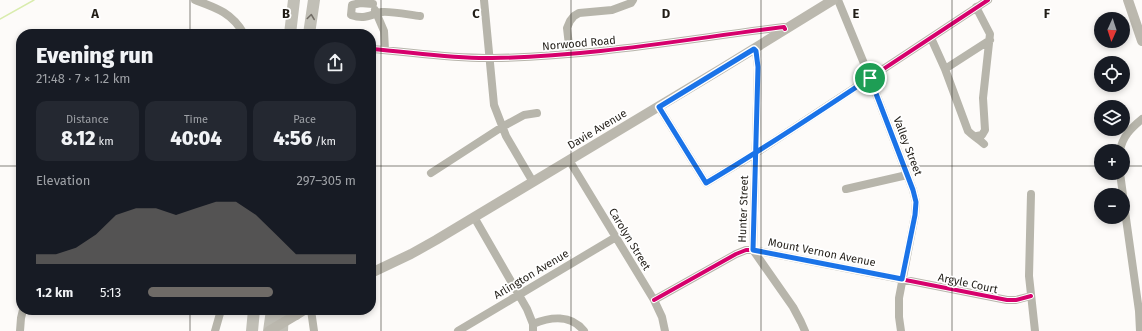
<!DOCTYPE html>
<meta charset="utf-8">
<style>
:root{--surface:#171b24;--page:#242831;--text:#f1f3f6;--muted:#9ea1a6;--accent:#6f6b67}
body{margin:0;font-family:"Fira Sans",sans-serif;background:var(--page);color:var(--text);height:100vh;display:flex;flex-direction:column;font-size:15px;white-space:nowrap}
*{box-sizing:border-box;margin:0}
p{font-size:13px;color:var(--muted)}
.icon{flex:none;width:22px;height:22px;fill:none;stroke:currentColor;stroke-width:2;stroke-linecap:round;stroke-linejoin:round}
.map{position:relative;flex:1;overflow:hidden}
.drawer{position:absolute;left:16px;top:29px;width:360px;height:286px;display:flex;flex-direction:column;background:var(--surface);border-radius:16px;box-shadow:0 2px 6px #0003}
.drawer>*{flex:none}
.needle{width:26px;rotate:183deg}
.fabs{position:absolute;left:1094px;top:12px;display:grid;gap:8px}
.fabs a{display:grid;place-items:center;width:36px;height:36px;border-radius:50%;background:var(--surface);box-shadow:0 2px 6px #0003;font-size:20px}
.pin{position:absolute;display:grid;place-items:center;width:34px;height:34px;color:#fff;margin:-17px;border:2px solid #fff;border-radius:50%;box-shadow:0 1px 4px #0007}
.round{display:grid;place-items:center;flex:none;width:42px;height:42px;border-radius:21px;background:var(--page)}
.overview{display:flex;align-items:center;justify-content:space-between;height:68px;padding:0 20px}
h1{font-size:22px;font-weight:800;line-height:30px}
.metrics{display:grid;grid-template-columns:repeat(3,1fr);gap:6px;height:68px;padding:4px 20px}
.metrics div{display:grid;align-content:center;border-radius:10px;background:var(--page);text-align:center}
.metrics b{font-size:20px;font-weight:800}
.metrics small{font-size:11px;font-weight:400}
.metrics p{font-size:11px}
.chart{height:112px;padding:8px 20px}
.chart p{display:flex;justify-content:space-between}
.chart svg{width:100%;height:72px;margin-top:4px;fill:var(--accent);opacity:.7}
ul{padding:0 20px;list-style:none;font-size:13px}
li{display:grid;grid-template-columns:64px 48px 1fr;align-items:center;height:30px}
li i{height:10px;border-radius:5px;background:var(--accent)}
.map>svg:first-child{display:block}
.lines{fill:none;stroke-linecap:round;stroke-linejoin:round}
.stream{stroke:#d9ecad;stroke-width:1.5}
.minor{stroke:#b7b5ab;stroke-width:8}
.major{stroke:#bbb8ae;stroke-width:10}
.highway{stroke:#c1bfb6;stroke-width:12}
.major-bridge{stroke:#bbb8ae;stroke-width:10}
.cycleway-casing{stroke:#fff;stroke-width:6}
.cycleway{stroke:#d6006c;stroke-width:4}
.oneway{stroke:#726e67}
.route-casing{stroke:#fff;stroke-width:8}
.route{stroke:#1a73e8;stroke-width:5}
.grid{fill:none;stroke:#221e18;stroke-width:1;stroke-opacity:0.55}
.labels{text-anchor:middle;stroke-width:3.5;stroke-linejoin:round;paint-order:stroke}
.street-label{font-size:11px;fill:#221e18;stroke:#fff}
.grid-label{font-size:13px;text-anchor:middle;font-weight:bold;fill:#221e18;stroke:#fff;stroke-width:3.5;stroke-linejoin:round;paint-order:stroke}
</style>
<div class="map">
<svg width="1142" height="331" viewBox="0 0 1142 331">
<rect width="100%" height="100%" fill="#fdfbf9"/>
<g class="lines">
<path class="stream" d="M 0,19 L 34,0"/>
<path class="minor" d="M 195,0 C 217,8 232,13 244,34
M 484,0 L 494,105 L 506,136 L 533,182
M 838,0 L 870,78 L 913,190 L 916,202 L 915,215 L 899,298 L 899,317 L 901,331
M 373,4 L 360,3 L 352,5 L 351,15 C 365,20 369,15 382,12 C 390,11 411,15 420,16
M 976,7 L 990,34 L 983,98 L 985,130 L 982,135 L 977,136
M 375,10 L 384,31 L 385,50
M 931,38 L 945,69 L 968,131 C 973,136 978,138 984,144
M 371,49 C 411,52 452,59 492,58 C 590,57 687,39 784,27 L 785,29
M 754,49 L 756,51 L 758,67 L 753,250 L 793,307 L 801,322 L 805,331
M 570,54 L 567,28 L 570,21 L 574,16 L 579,13 L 612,10 L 631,3 L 633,0
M 945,69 L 990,40
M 659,107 L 706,183 L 756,153 L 988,0
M 1120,151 C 1122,137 1131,128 1142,119
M 569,160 L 654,300 L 662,317 L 665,331
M 431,173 L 502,127 L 524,115 L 537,113
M 1120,173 L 1123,195
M 846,189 L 907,175
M 1031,194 L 1029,276 L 1035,331
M 1123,197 L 1139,311 L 1140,331
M 474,217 L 527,309 L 533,324 L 533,331
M 654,300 L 736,254 L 746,250 L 753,250 L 1007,300 L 1016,300 L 1031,296
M 311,310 L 314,331
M 533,324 C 550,317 571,314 584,331
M 20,331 L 21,318 L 23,310
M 215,331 L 221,310
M 458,331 L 616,237"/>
<path class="major" d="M 1128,0 L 1142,41
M 371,273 L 411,254 L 436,240 L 721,69 L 833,0
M 296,315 L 304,310"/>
<path class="highway" d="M 290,34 L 294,0
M 309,34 L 314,0
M 252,331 L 254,310
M 269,331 L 272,310
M 282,331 L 283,310"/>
<path class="major-bridge" d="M 269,331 L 296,315"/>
<defs>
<path id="cycleway" d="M 371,49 C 411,52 452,59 492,58 C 590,57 687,39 784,27 L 785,29
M 659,107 L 706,183 L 756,153 L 988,0
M 654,300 L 736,254 L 746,250 L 753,250 L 1007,300 L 1016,300 L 1031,296"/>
</defs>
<use href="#cycleway" class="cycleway-casing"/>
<use href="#cycleway" class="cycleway"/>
</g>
<defs><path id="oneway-chevron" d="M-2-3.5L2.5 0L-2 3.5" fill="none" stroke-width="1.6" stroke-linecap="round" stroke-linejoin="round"/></defs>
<use class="oneway" href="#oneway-chevron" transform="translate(311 17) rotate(-82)"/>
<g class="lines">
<defs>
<path id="route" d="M 870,78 C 816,114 762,150 706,183 L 659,107 L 754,49 L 756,51 L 758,67 L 753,250 L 902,279 L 915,215 L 916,202 L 913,190 L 870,78"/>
</defs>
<use href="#route" class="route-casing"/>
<use href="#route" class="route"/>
</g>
<path class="grid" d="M 190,0 L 190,34M 381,0 L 381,331M 571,0 L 571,331M 761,0 L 761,331M 952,0 L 952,331M 0,166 L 21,166M 371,166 L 1101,166M 1123,166 L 1142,166M 190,310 L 190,331"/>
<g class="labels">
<g class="street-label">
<text transform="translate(579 43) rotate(-5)" y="4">Norwood Road</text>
<text transform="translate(597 129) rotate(-31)" y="4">Davie Avenue</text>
<text transform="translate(908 146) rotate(69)" y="4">Valley Street</text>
<text transform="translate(743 209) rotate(-88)" y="4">Hunter Street</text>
<text transform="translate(630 239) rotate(59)" y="4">Carolyn Street</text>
<text transform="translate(822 252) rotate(11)" y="4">Mount Vernon Avenue</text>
<text transform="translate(531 274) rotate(-31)" y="4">Arlington Avenue</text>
<text transform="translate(968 283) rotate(12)" y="4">Argyle Court</text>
</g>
</g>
<g class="grid-label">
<text x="95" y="18">A</text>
<text x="286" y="18">B</text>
<text x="476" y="18">C</text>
<text x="666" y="18">D</text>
<text x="856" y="18">E</text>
<text x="1047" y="18">F</text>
</g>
</svg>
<div class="fabs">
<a><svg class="needle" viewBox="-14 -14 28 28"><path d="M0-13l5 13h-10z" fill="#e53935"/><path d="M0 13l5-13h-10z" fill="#9ea1a6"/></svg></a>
<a><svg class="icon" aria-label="locate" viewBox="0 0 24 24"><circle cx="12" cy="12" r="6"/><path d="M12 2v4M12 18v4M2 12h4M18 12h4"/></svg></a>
<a><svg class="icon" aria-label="layers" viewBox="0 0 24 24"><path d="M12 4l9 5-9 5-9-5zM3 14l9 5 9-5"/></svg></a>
<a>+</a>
<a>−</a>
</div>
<div class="pin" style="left:870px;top:78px;background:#1e9e55"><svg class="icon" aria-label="arrive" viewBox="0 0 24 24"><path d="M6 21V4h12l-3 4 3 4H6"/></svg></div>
<section class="drawer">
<div class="overview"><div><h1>Evening run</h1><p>21:48 · 7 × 1.2 km</p></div><a class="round"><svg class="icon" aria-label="share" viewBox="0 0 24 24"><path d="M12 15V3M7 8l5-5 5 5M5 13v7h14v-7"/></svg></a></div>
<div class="metrics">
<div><p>Distance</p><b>8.12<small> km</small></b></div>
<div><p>Time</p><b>40:04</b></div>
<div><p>Pace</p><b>4:56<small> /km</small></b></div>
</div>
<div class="chart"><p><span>Elevation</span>297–305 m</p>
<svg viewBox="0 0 160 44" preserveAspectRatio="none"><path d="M0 44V38L10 38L20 34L30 26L40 14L50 10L60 10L70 14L80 10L90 6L100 6L110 14L120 26L130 38L140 38L150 38L160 38V44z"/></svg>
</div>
<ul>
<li><b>1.2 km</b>5:13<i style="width:60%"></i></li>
</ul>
</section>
</div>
